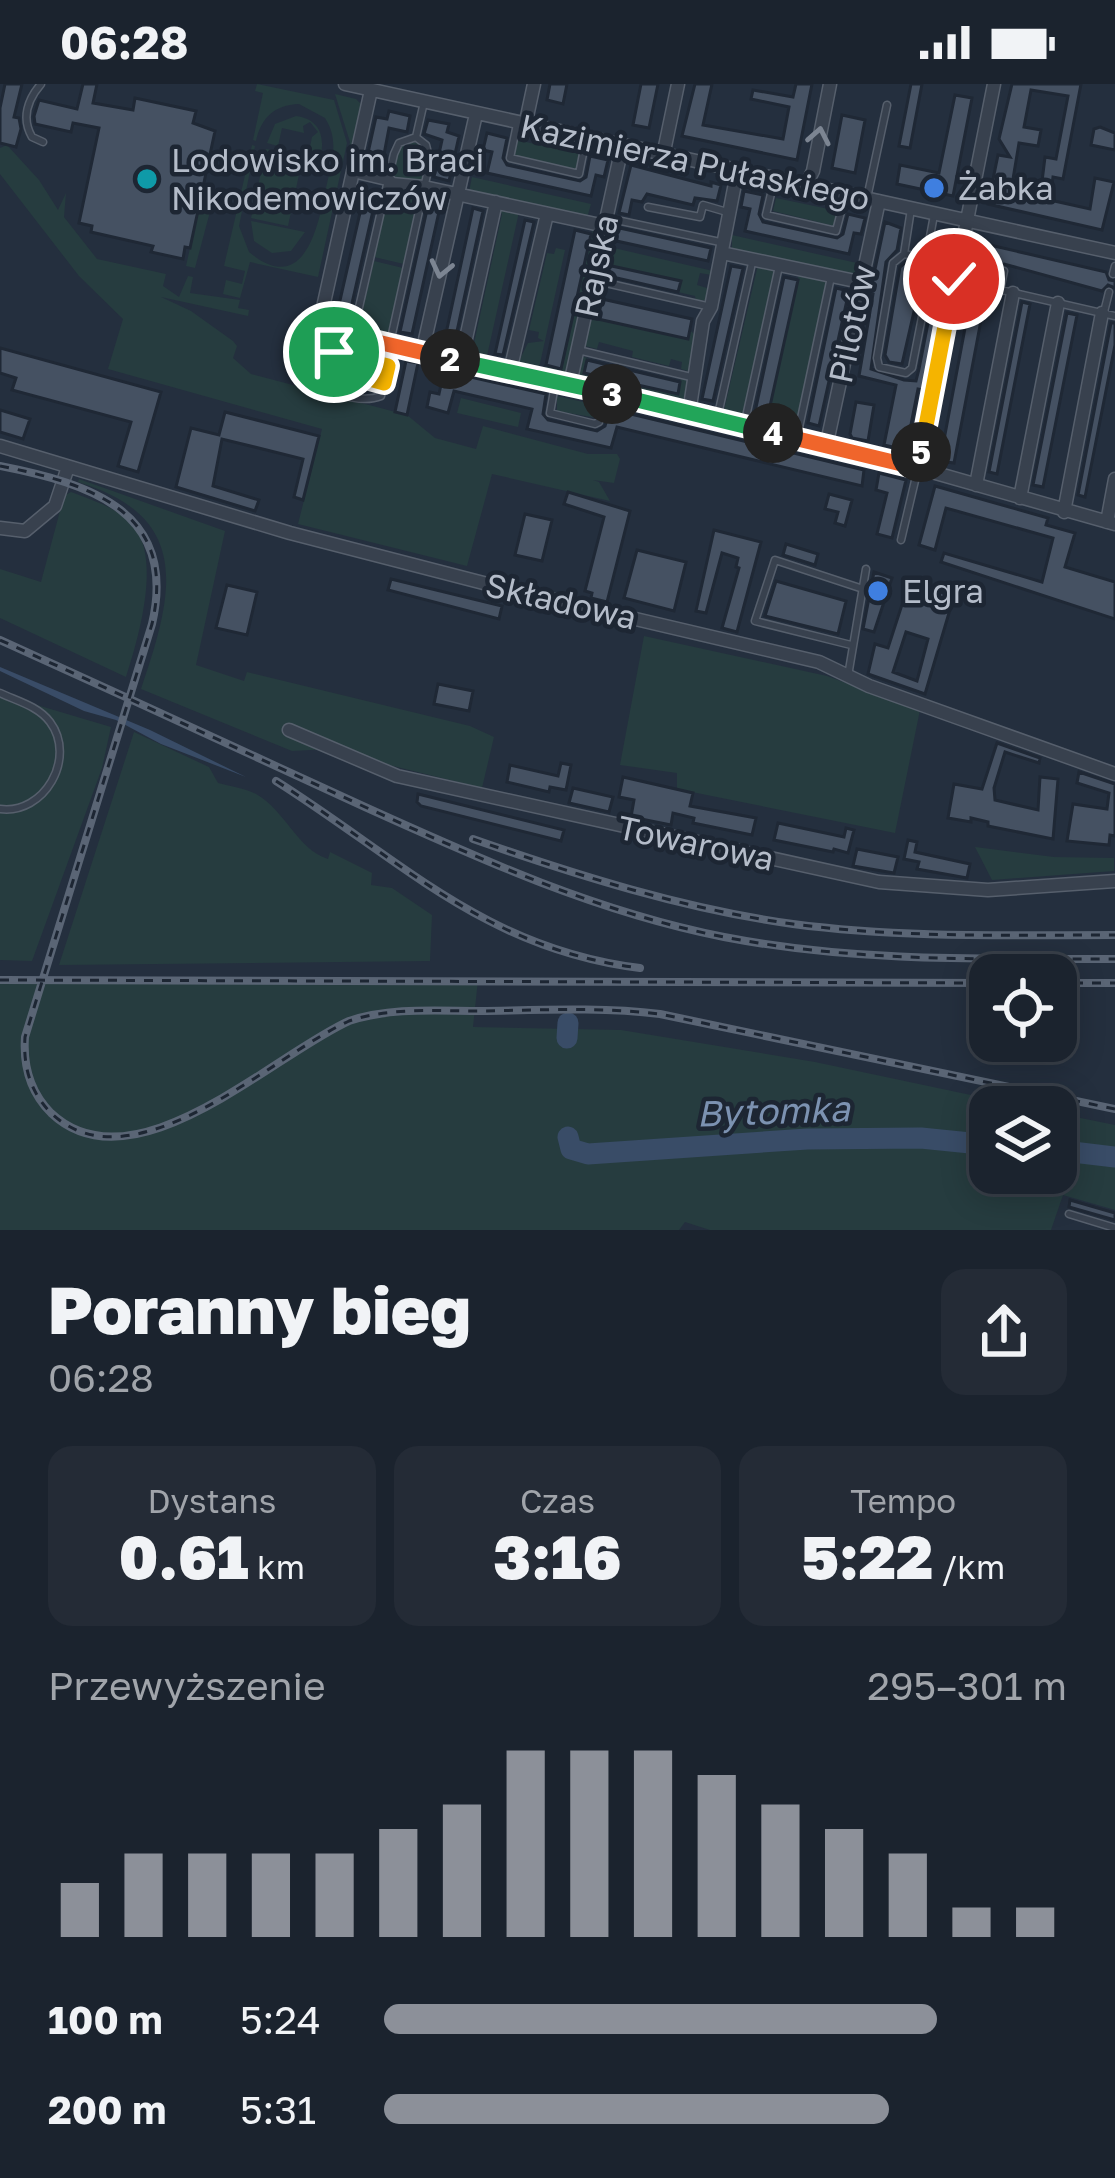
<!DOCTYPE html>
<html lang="pl">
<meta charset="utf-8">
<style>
:root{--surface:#1b232e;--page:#242b36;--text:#f1f3f6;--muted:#a0a4aa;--line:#39404a;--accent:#8c9099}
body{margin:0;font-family:"Golos Text",sans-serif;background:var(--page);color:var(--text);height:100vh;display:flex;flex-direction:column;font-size:45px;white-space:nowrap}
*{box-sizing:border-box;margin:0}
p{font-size:39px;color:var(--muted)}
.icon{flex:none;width:66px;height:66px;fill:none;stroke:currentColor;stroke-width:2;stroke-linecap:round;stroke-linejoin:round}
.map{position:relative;height:1146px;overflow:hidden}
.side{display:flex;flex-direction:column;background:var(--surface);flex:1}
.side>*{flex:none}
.tools{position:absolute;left:969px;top:870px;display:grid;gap:24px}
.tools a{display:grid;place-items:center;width:108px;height:108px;border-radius:24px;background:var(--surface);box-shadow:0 6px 30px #0003,0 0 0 3px var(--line);font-size:60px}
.pin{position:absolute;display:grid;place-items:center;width:102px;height:102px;color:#fff;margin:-51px;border:6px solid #fff;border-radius:50%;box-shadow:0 3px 12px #0007}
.km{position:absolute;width:60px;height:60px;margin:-30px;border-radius:50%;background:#222;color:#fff;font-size:33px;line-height:60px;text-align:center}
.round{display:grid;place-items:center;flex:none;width:126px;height:126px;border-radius:24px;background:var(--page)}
.headline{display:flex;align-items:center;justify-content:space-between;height:204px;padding:0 48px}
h1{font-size:66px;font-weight:800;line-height:90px}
.metrics{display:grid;grid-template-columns:repeat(3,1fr);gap:18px;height:204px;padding:12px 48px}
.metrics div{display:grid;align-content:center;border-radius:24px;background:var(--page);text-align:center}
.metrics b{font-size:60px;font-weight:800}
.metrics small{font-size:33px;font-weight:400}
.metrics p{font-size:33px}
.chart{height:336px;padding:24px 48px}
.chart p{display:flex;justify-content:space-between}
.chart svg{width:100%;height:216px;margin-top:12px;stroke:var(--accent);stroke-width:6}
ul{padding:0 48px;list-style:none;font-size:39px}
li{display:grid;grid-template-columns:192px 144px 1fr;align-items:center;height:90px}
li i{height:30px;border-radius:15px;background:var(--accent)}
.status{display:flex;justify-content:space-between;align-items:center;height:84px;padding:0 60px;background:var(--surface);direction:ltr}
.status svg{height:33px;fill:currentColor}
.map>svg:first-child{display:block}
.green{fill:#263c3f}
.water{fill:#394c67}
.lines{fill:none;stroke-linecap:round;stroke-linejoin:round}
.river{stroke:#394c67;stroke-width:21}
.building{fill:#455162;stroke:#1f2835;stroke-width:3;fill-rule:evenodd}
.lane-casing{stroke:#565f6c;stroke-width:9}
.street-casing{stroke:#565f6c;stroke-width:15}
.lane{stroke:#38414e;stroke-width:6}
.street{stroke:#38414e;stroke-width:12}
.rail-casing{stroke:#5a6575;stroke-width:8}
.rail{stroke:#1d2633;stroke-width:3;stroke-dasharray:9;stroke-linecap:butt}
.oneway{stroke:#7c8592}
.split-1-casing{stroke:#fff;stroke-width:24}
.split-2-casing{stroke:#fff;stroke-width:24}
.split-3-casing{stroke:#fff;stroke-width:24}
.split-4-casing{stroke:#fff;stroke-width:24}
.split-5-casing{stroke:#fff;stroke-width:24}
.split-6-casing{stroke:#fff;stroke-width:24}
.split-1{stroke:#f5b400;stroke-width:15}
.split-2{stroke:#f0652b;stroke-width:15}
.split-3{stroke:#22a559;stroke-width:15}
.split-4{stroke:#22a559;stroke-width:15}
.split-5{stroke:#f0652b;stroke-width:15}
.split-6{stroke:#f5b400;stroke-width:15}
.culture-dot{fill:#0f9aa8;stroke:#1d2633;stroke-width:4.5}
.shop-dot{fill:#3f7fe0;stroke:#1d2633;stroke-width:4.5}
.labels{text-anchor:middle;stroke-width:9;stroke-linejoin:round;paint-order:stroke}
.poi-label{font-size:33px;fill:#b4bcc9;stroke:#1d2633;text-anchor:start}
.street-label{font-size:33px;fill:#b4bcc9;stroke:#1d2633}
.water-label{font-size:36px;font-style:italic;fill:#7c92b1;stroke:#1d2633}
</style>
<div class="status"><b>06:28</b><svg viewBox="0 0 49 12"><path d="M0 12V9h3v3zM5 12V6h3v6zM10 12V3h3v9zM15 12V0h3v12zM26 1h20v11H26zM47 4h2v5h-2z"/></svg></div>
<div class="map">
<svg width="1115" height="1146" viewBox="0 0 1115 1146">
<rect width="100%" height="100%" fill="#242f3e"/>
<path class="green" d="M 257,0 L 334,16 L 347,59 L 318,193 L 250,178 L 240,214 L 223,210 L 226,196 L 242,200 L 245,187 L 224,182 L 252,61 L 255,62 L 239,142 L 249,168 C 302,212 317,148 325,109 C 330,83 341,59 325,34 L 299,20 C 274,21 261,34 256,57 L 253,56 L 263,9 L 255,7 Z
M 335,10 L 356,15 L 362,21 L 352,69 L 348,69 L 350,58 Z
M 296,32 C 318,35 325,50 321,71 L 309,68 L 312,53 L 318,48 L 310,38 L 303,42 L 304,49 L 282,44 L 278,62 L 267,59 L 275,40 Z
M 517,56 L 581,70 L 577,86 L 513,72 Z
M 413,58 L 423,62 L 428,73 L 422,101 L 395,97 L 392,93 L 400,62 Z
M 7,61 L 39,96 L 58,126 L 66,109 L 64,133 L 97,175 L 166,190 L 163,202 L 179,213 L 188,192 L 193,193 L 190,209 L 240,216 L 238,224 L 249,226 L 248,232 L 161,213 L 191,227 L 233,257 L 237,262 L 233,274 L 251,290 L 407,331 L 435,354 L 476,365 L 483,342 L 588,370 L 617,370 L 620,375 L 614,399 L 593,396 L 599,398 L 610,417 L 492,390 L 467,482 L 298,440 L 322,345 L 108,285 L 123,235 L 79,192 L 0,90 L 0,64 Z
M 266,65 L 303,72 L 288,142 L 251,134 Z
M 472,93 L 591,120 L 587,134 L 469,108 Z
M 390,103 L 420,109 L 404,180 L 374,173 Z
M 776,114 L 838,127 L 834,142 L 773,127 Z
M 206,117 L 220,120 L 219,125 L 211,124 L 195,184 L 186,182 L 200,119 Z
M 502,123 L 519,128 L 487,272 L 467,268 L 473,264 L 502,130 L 497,125 Z
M 251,137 L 305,148 L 291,167 L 272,169 L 254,157 Z
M 593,145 L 598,146 L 567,290 L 544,286 L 546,281 L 562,285 Z
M 732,151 L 857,179 L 855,191 L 732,165 Z
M 556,164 L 565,166 L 539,284 L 518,279 L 528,259 L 544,257 L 538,254 L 539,248 L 529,246 L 547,169 L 554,170 Z
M 614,164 L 713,187 L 712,191 L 700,189 L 697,201 L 710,205 L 706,216 L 696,217 L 695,212 L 678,208 L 680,197 L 610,181 Z
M 374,177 L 403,184 L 388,253 L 358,247 Z
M 758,181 L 776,187 L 744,331 L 724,326 Z
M 799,190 L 825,196 L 827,202 L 797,343 L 774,337 L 775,333 L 768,331 Z
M 598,233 L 687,255 L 690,246 L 699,255 L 692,288 L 681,285 L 682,278 L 671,275 L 669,282 L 632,273 L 633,267 L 599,258 L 597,265 L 585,262 L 591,237 Z
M 583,273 L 588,274 L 585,289 L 677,310 L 681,295 L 689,297 L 686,316 L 577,293 Z
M 557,312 L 601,322 L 597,334 L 557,327 Z
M 461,314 L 521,329 L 518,343 L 457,329 Z
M 79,395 L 225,447 L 196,581 L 244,597 L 247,588 L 470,642 L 494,653 L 482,704 L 385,680 L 349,664 L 292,667 L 141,605 C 173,511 194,433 78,398 Z
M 71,408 C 92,416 124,426 136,445 C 160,481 138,555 126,593 L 0,534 L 0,485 L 41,498 L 64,412 Z
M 644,552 L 827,592 L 920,626 L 895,749 L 677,705 L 677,689 L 620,681 Z
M 0,610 L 111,643 L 102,684 L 32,877 L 0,876 Z
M 134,648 L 209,683 L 218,699 C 229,702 245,704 256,710 C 285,726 297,765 328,775 L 330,768 L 372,789 L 371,801 L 392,804 L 432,831 L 430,877 L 59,881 Z
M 975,763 L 1054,773 L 1114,774 L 1114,787 L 992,796 Z
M 478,896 L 473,943 L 621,946 L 815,978 L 1028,1023 L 990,1023 L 990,1089 L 1056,1089 L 1056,1029 L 1115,1041 L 1115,1126 L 1063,1111 L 1051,1146 L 710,1146 L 685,1138 L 679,1146 L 0,1146 L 0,899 Z"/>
<path class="water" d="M 0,583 L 150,646 L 246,693 L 161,660 L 116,636 L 84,627 L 0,587 Z"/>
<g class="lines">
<path class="river" d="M 567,954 L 568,939
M 568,1053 L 571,1065 L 588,1070 L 807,1055 L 921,1054 L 990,1061
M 1056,1066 L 1115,1073"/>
</g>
<path class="building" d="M 5,0 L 22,0 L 14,33 L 19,34 L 21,45 L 16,63 L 0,59 L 0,24 Z
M 83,0 L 97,0 L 93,19 L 133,26 L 135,14 L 196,27 L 193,39 L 215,47 L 190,164 L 185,163 L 183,175 L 151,168 L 153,162 L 91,148 L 92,142 L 79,139 L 99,44 L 73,39 L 71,48 L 35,40 L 34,32 L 39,16 L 77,25 Z
M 550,0 L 567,0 L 563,20 L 547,16 Z
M 641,0 L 658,0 L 649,44 L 633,41 Z
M 695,0 L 712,0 L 703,41 L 783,55 L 789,23 L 751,15 L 753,6 L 793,13 L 796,0 L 812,0 L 797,76 L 682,52 Z
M 911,0 L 922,0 L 910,64 L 899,62 Z
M 1012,0 L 1081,0 L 1063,95 L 1053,93 L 1050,116 L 1090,125 L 1095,94 L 1114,98 L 1102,146 L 988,120 L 998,71 L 1010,73 L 999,55 ZM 1031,6 L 1068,12 L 1056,75 L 1045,73 L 1040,114 L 1011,107 L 1019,59 L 1038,62 L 1041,46 L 1024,43 Z
M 955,11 L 972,14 L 953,112 L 897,100 L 900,81 L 939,89 Z
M 389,27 L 410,32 L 407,48 L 389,44 L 382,81 L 366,78 L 376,33 L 387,35 Z
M 842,31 L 865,36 L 855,89 L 832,84 Z
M 428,36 L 449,40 L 447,48 L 459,52 L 449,97 L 434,93 L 442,56 L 424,50 Z
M 1100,43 L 1115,49 L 1115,66 L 1091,61 L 1094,45 Z
M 487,49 L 507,54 L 503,74 L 507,81 L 580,97 L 586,93 L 590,72 L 608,76 L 604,93 L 596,91 L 591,112 L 487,89 L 492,68 L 483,66 Z
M 631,81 L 711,102 L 711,98 L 721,101 L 717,117 L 695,114 L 693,121 L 647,110 L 642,118 L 632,116 L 629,131 L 619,129 Z
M 365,107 L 377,109 L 348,237 L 336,234 Z
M 744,107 L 763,111 L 759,130 L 763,138 L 837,154 L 843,150 L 848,130 L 865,134 L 861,150 L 854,149 L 849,170 L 745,147 L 750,125 L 741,123 Z
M 428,121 L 440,123 L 412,250 L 400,248 Z
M 473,124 L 483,127 L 454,261 L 444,259 Z
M 525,136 L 534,138 L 503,271 L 495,270 Z
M 885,138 L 901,144 L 897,166 L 886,178 L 871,285 L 904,296 L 916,297 L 919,285 L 938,188 L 934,173 L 938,152 L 953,153 L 923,306 L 918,305 L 906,366 L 884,361 L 896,301 L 859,292 L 873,210 L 870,209 Z
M 615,143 L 711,164 L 708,177 L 612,156 Z
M 575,146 L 591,150 L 561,285 L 546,281 Z
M 981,159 L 1106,188 L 1109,196 L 1115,197 L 1115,204 L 1108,201 L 1102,207 L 1004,180 L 998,181 L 994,197 L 975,192 Z
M 906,178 L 921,181 L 923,188 L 902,280 L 889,278 L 885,271 L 900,183 Z
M 607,181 L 681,197 L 678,208 L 608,192 Z
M 731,182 L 743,184 L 713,317 L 702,315 Z
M 784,193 L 798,196 L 768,331 L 755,328 Z
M 836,204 L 849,207 L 819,342 L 808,339 Z
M 972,207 L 986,210 L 954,379 L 940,377 Z
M 602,215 L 692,235 L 688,255 L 598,235 Z
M 1022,218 L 1030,220 L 997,390 L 989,388 Z
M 1067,229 L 1077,231 L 1043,403 L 1033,401 Z
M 1111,239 L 1115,239 L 1115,261 L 1085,413 L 1078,411 Z
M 0,264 L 161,308 L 138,388 L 118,382 L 131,338 L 12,306 L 16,294 L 0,289 Z
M 587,276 L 680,298 L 678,310 L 584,289 Z
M 406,277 L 418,279 L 407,331 L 395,328 Z
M 444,287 L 546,310 L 543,330 L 548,336 L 597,347 L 605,342 L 610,325 L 864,386 L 862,402 L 617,343 L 611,364 L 527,345 L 532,325 L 454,307 L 448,329 L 427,323 L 430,308 L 439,310 Z
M 856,318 L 874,321 L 868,357 L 852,354 L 850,350 Z
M 0,326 L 30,335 L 23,355 L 0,348 Z
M 225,328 L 319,352 L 303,416 L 294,413 L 303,375 L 222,355 L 213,402 L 259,416 L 255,427 L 176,403 L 191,344 L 219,351 Z
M 879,389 L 906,396 L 892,454 L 877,450 L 887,409 L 876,406 Z
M 935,402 L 1048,434 L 1046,441 L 1075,449 L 1065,483 L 1115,498 L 1115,535 L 941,478 L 944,469 L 1042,498 L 1053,454 L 946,424 L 935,466 L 919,461 Z
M 568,408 L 630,427 L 607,518 L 591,514 L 592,509 L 585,507 L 604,433 L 564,420 Z
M 829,410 L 852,416 L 845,442 L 835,439 L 838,428 L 825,425 Z
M 525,430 L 552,436 L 542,477 L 515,471 Z
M 714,446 L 761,458 L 737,548 L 722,544 L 739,484 L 736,483 L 738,474 L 722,469 L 706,529 L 696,527 Z
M 786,460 L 818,470 L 815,481 L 783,471 Z
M 637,466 L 686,478 L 674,527 L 624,514 Z
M 874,488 L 892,494 L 874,548 L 863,545 Z
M 391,495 L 502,522 L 499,535 L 388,506 Z
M 776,497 L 846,517 L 838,550 L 765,532 Z
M 909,499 L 954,512 L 925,610 L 868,590 L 875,560 L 888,564 ZM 906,548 L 928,555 L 917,597 L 893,588 Z
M 227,501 L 257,508 L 247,551 L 216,544 Z
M 438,600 L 473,607 L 469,627 L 434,620 Z
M 997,659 L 1040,674 L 1039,679 L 1005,668 L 994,704 L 995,716 L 1038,726 L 1040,693 L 1058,695 L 1053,755 L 988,742 L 988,738 L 971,734 L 971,738 L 948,734 L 954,700 L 982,705 Z
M 561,679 L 571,681 L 566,706 L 550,703 L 549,708 L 507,698 L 510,681 L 558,692 Z
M 1079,688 L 1115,700 L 1115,752 L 1110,751 L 1109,761 L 1067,757 L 1073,720 L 1107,725 L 1109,709 L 1077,699 Z
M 623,693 L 693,709 L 690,722 L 756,734 L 752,751 L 693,739 L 694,734 L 673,729 L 671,741 L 631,733 L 634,716 L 619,713 Z
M 573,704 L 613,713 L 609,728 L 569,719 Z
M 418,710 L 564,746 L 561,757 L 421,722 L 417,718 Z
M 778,739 L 844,753 L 846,744 L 854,746 L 848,769 L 834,765 L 833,768 L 774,756 Z
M 908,756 L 917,758 L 915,768 L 970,780 L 967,794 L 917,785 L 919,778 L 904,775 Z
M 857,765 L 898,773 L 894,789 L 853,782 Z
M 1070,1116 L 1115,1129 L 1115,1136 L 1069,1123 Z"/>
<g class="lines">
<defs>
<path id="lane" d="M 41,0 C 28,15 21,34 32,53 L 43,58
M 517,40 L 510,74 L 579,90 L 586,55
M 774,97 L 766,131 L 836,147 L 846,109
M 867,114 L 887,21
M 648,123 L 700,133 L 703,121 L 727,128
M 911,125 L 904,170 L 893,179 L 877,274 L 879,283 L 906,289 L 912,284 L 931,187 L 926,174 L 934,131
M 607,134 L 720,158
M 904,170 L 926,174
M 1113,190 L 1115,182
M 593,196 L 711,223
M 958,196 L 1115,232
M 1000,206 L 1004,187
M 1104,228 L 1109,208
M 322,245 L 304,263 L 300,291 C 319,306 359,321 381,312 L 388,282 L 334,268
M 352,254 L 394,70 L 399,59 L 416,53 L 424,18
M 390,259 L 430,77 L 426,61 L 417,54
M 578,266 L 691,293
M 301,276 L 384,299
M 555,301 L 550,329 L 595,340 L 599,338 L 605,312
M 717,335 L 752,179
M 744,342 L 779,182
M 797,353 L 831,193
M 901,456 L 918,384
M 851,561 L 755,537 L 775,476 L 860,504
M 848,592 L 866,485
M 0,609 C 17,617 38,622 50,638 C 77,674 44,731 0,725
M 1069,1130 L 1115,1144"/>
<path id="street" d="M 345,0 L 1115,169
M 371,6 L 320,237 L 326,248 L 717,335 L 918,384 L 1115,440
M 525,42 L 534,0
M 663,72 L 678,0
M 353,87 L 387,95 L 392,100 L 424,103 L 605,142
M 805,103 L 813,87 L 830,0
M 722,169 L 860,198
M 422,269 L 476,30
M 461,277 L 496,118
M 510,287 L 547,130
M 570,300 L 622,63
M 689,329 L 703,237 L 711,223 L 737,89
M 0,362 L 290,449 L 499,503 L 819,578 L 869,602 L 1115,690
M 826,363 L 879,117
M 918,384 L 994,0
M 976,401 L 1013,209
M 1020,414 L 1058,219
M 1064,428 L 1102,229
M 1107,438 L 1115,395
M 0,444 L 25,447 L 55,422 L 68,383
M 289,646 L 397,692 L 879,798 L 988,806 L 1115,797"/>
</defs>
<use href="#lane" class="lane-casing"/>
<use href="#street" class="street-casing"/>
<use href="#lane" class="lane"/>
<use href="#street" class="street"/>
<defs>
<path id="rail" d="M 0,382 C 92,400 178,428 152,540 L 25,953 C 23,982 30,1008 51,1029 C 133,1107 273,971 349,937 C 391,923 437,927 481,927 C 540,926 601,923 660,930 L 1115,1025
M 0,556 C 122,611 243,667 365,723 C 482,776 597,828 724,853 C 853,878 984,875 1115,875
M 276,697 C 400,775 485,865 640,884
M 473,755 C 576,791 684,825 793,840 C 900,854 1008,851 1115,851
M 0,896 L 990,899
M 1056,899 L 1115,899"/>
</defs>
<use href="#rail" class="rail-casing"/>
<use href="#rail" class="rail"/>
</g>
<defs><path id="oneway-chevron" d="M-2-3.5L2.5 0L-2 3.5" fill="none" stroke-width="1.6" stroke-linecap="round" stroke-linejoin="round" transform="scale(3)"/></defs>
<g class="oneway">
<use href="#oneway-chevron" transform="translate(819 52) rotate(-79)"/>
<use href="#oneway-chevron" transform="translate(441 185) rotate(103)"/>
</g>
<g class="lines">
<defs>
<path id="split-1" d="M 302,271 L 301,276 L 384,299 L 388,282 L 334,268"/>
<path id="split-2" d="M 302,271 L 304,262 L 322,245 L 450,275"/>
<path id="split-3" d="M 450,275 L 612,310"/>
<path id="split-4" d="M 612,310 L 773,349"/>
<path id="split-5" d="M 773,349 L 918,384 L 921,368"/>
<path id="split-6" d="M 921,368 L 954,195"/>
</defs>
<use href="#split-1" class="split-1-casing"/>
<use href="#split-2" class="split-2-casing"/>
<use href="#split-3" class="split-3-casing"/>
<use href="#split-4" class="split-4-casing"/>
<use href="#split-5" class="split-5-casing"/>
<use href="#split-6" class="split-6-casing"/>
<use href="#split-1" class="split-1"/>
<use href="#split-2" class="split-2"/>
<use href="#split-3" class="split-3"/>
<use href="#split-4" class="split-4"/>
<use href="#split-5" class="split-5"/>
<use href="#split-6" class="split-6"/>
</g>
<circle class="culture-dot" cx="147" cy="95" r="12"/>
<g class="shop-dot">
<circle cx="934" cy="104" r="12"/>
<circle cx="878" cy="507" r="12"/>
</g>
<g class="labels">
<g class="poi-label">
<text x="171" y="88">Lodowisko im. Braci<tspan x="171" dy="38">Nikodemowiczów</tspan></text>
<text x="958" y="116">Żabka</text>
<text x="902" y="519">Elgra</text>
</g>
<g class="street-label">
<text transform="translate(695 78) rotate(12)" y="12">Kazimierza Pułaskiego</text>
<text transform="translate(596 182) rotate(-78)" y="12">Rajska</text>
<text transform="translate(852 240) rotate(-78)" y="12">Pilotów</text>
<text transform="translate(561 517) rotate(13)" y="12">Składowa</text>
<text transform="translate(696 759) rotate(12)" y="12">Towarowa</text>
</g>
<g class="water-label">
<text transform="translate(773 1027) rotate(-2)" y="13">Bytomka</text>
</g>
</g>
</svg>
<div class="tools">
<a><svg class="icon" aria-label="locate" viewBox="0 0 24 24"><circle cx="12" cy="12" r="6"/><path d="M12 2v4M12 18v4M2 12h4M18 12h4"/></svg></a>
<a><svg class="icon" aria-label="layers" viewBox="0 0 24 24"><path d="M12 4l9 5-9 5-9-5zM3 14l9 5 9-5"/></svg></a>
</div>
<div class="pin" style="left:334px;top:268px;background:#1e9e55"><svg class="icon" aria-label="arrive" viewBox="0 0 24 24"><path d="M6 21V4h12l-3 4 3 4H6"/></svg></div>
<div class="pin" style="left:954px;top:195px;background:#d93025"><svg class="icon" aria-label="check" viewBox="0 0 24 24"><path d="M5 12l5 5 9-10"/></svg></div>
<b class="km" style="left:450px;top:275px">2</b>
<b class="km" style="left:612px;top:310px">3</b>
<b class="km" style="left:773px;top:349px">4</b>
<b class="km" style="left:921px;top:368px">5</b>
</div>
<section class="side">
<div class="headline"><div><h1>Poranny bieg</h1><p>06:28</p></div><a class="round"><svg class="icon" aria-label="share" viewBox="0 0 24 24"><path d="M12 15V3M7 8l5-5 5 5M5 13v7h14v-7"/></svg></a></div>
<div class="metrics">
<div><p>Dystans</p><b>0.61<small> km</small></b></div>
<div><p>Czas</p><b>3:16</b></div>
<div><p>Tempo</p><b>5:22<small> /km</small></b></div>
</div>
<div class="chart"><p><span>Przewyższenie</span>295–301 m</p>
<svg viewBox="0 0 160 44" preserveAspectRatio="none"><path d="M5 44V33M15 44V27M25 44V27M35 44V27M45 44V27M55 44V22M65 44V17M75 44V6M85 44V6M95 44V6M105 44V11M115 44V17M125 44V22M135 44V27M145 44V38M155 44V38"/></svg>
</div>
<ul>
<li><b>100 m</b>5:24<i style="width:81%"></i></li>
<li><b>200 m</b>5:31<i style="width:74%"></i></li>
</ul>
</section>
